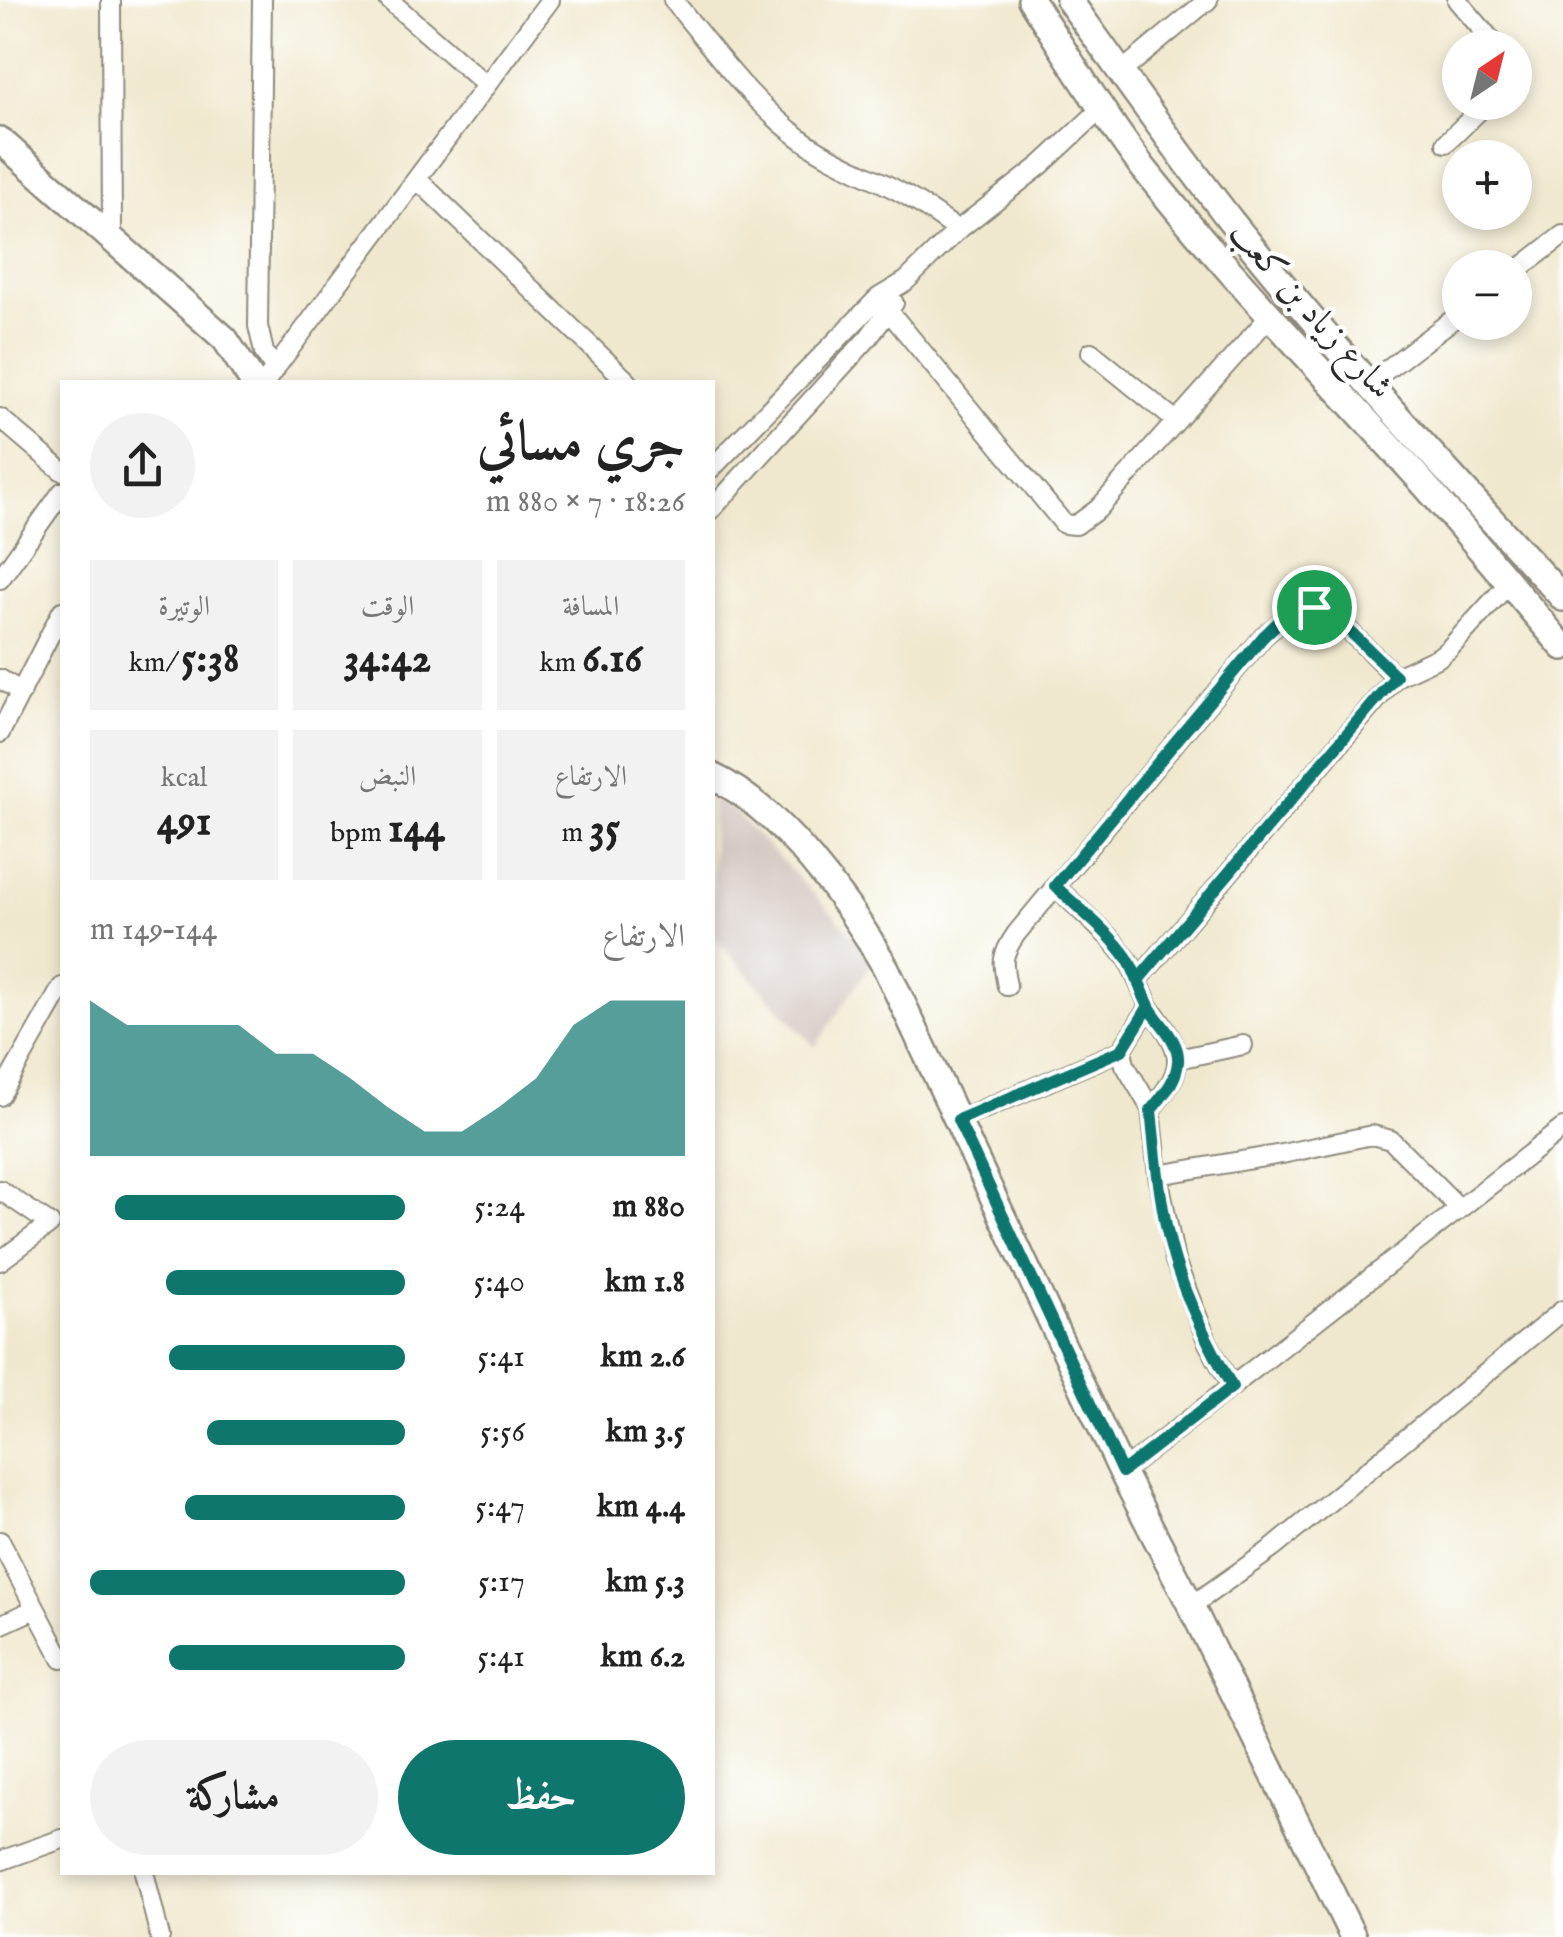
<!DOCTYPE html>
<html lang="ar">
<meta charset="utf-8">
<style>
:root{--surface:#fff;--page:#f2f2f2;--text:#222;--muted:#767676;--accent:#0f766e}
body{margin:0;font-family:"IM FELL English",Amiri,serif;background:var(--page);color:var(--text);direction:rtl;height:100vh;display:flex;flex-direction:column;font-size:38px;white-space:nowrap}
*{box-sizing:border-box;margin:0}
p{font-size:32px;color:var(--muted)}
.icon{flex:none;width:55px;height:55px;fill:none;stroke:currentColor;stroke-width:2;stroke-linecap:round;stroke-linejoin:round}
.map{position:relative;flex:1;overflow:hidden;direction:ltr}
.details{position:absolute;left:60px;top:380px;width:655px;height:1495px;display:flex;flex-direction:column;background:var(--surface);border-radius:0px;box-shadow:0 5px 15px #0003;direction:rtl}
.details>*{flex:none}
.needle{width:65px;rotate:35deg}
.buttons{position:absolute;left:1442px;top:30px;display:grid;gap:20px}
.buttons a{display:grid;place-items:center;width:90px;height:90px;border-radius:50%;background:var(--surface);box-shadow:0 5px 15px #0003;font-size:50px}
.pin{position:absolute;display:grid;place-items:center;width:85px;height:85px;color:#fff;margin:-42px;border:5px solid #fff;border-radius:50%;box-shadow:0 2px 10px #0007}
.round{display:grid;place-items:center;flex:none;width:105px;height:105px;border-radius:52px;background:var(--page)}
.head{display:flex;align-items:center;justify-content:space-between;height:170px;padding:0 30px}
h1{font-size:55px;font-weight:700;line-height:75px}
.figures{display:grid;grid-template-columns:repeat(3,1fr);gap:15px;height:170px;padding:10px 30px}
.figures div{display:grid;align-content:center;border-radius:0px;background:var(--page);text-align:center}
.figures b{font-size:42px;font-weight:700}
.figures small{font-size:28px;font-weight:400}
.figures p{font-size:28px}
.chart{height:280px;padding:20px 30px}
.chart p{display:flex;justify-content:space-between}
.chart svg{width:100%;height:180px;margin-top:10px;fill:var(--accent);opacity:.7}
.primary-button{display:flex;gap:20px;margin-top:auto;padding:20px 30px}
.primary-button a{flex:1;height:115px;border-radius:60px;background:var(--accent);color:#fff;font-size:40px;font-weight:700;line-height:115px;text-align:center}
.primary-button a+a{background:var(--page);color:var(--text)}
ul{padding:0 30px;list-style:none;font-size:32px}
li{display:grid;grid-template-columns:160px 120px 1fr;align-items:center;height:75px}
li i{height:25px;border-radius:12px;background:var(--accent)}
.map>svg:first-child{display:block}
.industrial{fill:#cec1ba}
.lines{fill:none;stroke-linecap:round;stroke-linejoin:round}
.street-casing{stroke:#8e8a7c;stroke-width:22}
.secondary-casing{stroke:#8e8a7c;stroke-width:30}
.street{stroke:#fff;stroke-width:18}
.secondary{stroke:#fff;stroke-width:25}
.route-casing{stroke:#fff;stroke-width:20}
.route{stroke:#0f766e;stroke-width:12}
.labels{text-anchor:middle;stroke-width:9;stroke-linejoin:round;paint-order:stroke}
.street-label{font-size:35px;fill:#2b2b2b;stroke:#fff}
</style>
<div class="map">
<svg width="1563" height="1937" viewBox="0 0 1563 1937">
<rect width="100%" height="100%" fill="#fff"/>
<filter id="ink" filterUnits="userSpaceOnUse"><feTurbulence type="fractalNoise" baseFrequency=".01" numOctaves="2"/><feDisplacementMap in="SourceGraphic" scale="20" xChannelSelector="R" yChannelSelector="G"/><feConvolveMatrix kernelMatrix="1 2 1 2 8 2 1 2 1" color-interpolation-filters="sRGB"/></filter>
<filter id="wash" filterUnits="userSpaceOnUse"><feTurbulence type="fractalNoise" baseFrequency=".0048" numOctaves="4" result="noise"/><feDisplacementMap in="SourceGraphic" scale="40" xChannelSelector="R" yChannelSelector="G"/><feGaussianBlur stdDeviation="2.25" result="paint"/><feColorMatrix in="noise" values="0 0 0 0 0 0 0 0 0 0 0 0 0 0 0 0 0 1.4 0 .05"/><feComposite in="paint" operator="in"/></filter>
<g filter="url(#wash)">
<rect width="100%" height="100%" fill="#f0e8ce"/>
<path class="industrial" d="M 713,789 L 875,958 L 815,1047 L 713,936 Z"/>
</g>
<g filter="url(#ink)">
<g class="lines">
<defs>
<path id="street" d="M 111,0 L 112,239
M 262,0 L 258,326 L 264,352 L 275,370
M 389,0 L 486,85
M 673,0 C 713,49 752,104 804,141 C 833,162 868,174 900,192 C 920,203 939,217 958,230
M 1457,0 L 1498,48
M 1121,72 L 1208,0
M 1446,143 L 1488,102
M 417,179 L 628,382
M 1515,272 L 1563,235
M 878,298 L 1064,524 L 1076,525 L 1098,509 L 1270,316
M 1091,352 L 1176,421
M 265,382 L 550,0
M 1368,384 L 1460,314
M 0,418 L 62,471
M 712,468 L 878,298 L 906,281 L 958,230 L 1041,165 L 1101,109
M 712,509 L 869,337 L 894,303
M 0,579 L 62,492
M 0,679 L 22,692
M 0,733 L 62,611
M 1138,980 L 1396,677 L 1439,657 L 1450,648 L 1509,583
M 1007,986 C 1002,961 1001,956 1016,934 L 1263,637 L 1293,611 L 1306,606 L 1314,607 L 1332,614 L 1396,677
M 1149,1006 C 1182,1051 1190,1064 1151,1109
M 1122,1050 L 1125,1065 L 1151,1109 L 1158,1175 L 1175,1261 L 1208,1343 L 1232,1387
M 1178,1059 L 1243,1045
M 0,1096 L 62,987
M 958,1120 L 1122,1050 L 1149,1006 L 1129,961 L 1113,941 L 1055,886
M 1158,1175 L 1282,1154 L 1372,1135 L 1391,1140 L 1459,1208
M 0,1190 L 50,1224 L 0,1261
M 1122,1472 L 1563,1128
M 0,1541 L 62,1659
M 1191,1606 L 1273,1548 L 1563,1310
M 0,1625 L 35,1609
M 0,1861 L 62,1839
M 144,1872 L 160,1937"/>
<path id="secondary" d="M 1031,0 C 1067,55 1101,112 1141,165 C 1226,273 1322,371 1414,473 C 1465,530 1514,589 1563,647
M 1069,0 C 1122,74 1175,149 1231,221 C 1335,352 1450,474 1563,598
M 0,140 L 225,339 L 253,382
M 712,776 C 781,809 849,902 886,968 L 1122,1472 L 1191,1606 L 1353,1937"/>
</defs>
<use href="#street" class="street-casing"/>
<use href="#secondary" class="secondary-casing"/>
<use href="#street" class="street"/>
<use href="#secondary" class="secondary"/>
</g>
</g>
<g class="lines" filter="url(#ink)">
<defs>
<path id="route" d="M 1314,607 L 1332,614 L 1396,676 L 1138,980 L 1149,1006 L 1122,1050 L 958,1120 L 1122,1472 L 1232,1387 C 1210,1346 1187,1303 1174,1258 C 1160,1210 1156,1159 1151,1110 C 1163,1095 1176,1082 1178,1062 C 1180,1041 1160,1025 1150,1008 C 1140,992 1137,973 1127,958 C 1108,931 1079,909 1055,886 L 1263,637 C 1278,623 1291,606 1314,607"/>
</defs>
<use href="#route" class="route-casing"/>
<use href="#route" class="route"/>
</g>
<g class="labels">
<g class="street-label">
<text transform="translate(1312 309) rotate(48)" y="12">شارع زياد بن كعب</text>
</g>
</g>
</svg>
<div class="buttons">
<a><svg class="needle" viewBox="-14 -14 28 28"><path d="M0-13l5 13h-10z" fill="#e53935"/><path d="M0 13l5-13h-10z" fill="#767676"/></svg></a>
<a>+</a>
<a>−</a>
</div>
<div class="pin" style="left:1314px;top:607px;background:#1e9e55"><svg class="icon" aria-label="arrive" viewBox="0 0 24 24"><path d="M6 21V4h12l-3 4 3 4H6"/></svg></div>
<section class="details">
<div class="head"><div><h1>جري مسائي</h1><p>18:26 · 7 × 880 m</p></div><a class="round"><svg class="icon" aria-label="share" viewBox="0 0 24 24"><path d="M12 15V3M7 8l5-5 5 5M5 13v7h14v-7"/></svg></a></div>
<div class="figures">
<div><p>المسافة</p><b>6.16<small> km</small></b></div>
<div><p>الوقت</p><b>34:42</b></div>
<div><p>الوتيرة</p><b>5:38<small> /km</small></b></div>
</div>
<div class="figures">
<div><p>الارتفاع</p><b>35<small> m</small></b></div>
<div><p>النبض</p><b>144<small> bpm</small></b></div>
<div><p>kcal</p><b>491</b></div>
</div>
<div class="chart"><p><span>الارتفاع</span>144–149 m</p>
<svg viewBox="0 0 160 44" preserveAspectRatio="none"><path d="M0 44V6L10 12L20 12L30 12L40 12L50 19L60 19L70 25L80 32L90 38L100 38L110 32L120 25L130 12L140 6L150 6L160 6V44z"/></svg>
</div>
<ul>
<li><b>880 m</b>5:24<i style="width:92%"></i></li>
<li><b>1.8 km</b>5:40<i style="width:76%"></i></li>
<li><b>2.6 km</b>5:41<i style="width:75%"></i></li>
<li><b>3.5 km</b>5:56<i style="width:63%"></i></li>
<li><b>4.4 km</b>5:47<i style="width:70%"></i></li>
<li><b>5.3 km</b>5:17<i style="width:100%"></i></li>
<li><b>6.2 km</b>5:41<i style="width:75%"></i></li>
</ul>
<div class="primary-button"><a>حفظ</a><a>مشاركة</a></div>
</section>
</div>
